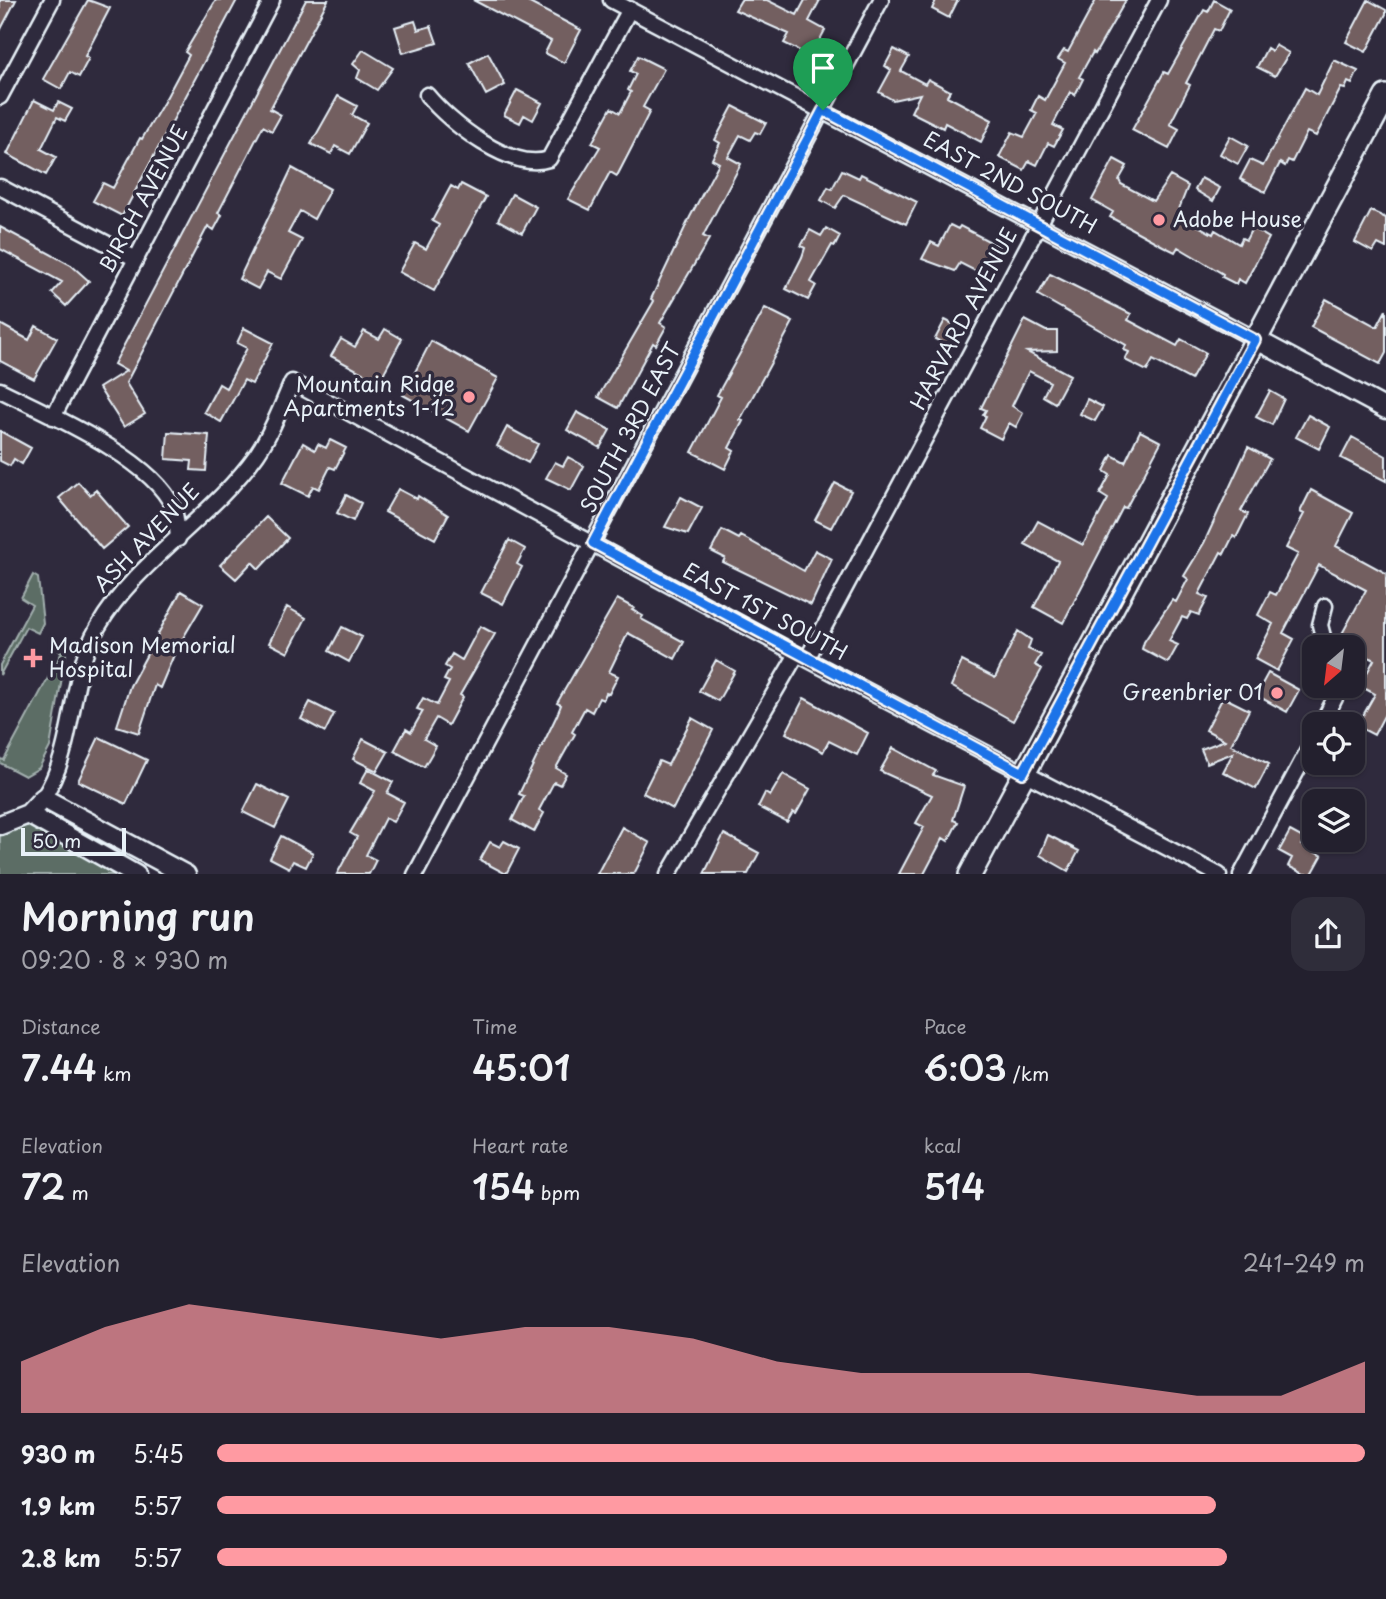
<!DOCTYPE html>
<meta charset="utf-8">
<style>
:root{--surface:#23202e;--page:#2f2d3a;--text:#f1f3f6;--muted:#a3a3aa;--line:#403e4a;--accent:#ff9aa2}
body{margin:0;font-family:"Playpen Sans",sans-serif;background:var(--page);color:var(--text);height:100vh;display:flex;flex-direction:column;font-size:26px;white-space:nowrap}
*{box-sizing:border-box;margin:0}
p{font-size:23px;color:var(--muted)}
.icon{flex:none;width:38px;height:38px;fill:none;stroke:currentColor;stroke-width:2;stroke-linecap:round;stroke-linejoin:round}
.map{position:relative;height:874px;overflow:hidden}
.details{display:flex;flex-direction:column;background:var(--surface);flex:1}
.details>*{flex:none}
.needle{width:46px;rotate:208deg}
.tools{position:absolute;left:1302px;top:635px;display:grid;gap:14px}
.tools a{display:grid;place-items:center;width:63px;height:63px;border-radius:14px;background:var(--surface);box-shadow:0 2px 5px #0004,0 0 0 2px var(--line);font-size:35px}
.scale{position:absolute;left:21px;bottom:18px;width:105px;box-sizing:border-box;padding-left:7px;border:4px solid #e8f1f8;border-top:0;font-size:19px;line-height:24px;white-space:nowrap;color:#e8f1f8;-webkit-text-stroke:5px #2f2a3d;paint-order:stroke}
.pin{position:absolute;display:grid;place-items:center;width:60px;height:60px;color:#fff;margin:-72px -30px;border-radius:50% 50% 50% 0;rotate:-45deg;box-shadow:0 0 7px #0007}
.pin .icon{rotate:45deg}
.round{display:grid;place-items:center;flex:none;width:74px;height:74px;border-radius:21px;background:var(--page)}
.headline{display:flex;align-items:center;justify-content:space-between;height:119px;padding:0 21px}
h1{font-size:38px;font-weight:600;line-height:52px}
.stats{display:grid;grid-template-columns:repeat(3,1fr);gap:10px;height:119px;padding:7px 21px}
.stats div{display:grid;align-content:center}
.stats b{font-size:35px;font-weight:600}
.stats small{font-size:19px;font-weight:400}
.stats p{font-size:19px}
.chart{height:196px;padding:14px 21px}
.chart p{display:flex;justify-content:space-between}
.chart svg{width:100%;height:126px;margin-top:7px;fill:var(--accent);opacity:.7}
ul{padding:0 21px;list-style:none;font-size:23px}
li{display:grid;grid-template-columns:112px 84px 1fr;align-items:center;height:52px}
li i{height:18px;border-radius:9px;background:var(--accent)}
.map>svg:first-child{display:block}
.green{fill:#5b6d65;stroke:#a2afae;stroke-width:2}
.building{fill:#735e60;stroke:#e8f1f8;stroke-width:2}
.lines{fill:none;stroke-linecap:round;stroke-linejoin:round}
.minor-casing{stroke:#e8f1f8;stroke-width:19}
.tertiary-casing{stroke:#e8f1f8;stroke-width:23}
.secondary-casing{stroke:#e8f1f8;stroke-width:26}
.minor{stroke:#2f2a3d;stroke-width:14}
.tertiary{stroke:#2f2a3d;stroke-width:18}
.secondary{stroke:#2f2a3d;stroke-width:21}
.route-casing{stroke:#fff;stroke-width:14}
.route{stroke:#1a73e8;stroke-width:9}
.poi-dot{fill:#ff9aa2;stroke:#2f2a3d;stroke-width:2.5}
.labels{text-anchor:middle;stroke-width:7;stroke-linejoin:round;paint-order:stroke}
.street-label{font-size:21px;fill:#e8f1f8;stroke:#2f2a3d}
.poi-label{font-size:21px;fill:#e8f1f8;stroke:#2f2a3d;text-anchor:start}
</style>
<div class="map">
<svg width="1386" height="875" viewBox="0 0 1386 875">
<rect width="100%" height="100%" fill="#2f2a3d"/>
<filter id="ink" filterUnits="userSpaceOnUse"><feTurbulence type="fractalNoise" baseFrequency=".0143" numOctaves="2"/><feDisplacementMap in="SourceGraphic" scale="14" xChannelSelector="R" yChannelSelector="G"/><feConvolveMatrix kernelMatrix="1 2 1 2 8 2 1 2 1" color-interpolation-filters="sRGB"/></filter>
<g filter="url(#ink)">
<path class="green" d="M 33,575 L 38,578 L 43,623 L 38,633 L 26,627 L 0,675 L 0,665 L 32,605 L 21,598 Z
M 53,641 L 65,648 L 66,654 L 50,747 L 39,768 L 25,776 L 0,763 L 0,759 L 4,760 L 62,652 L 51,646 Z
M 30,819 L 136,875 L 0,875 L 0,825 Z"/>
<path class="building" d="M 0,0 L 16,0 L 0,31 Z
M 88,0 L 110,8 L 85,56 L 89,58 L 79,77 L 70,72 L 61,89 L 43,79 Z
M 216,0 L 237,0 L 122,216 L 93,201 L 103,183 L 113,188 L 140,138 L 142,139 L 165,100 L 189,55 L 185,52 Z
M 306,0 L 328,0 L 270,109 L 281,115 L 272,131 L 263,126 L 218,213 L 222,215 L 214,230 L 208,226 L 126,383 L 145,414 L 124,427 L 99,388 L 126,371 L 114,364 Z
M 473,0 L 524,0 L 581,30 L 564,63 L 545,53 L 551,41 Z
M 741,0 L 767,0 L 797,15 L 805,0 L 820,0 L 809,21 L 825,30 L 813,53 L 808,50 L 806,54 L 784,43 L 789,34 L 735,10 Z
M 936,0 L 958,0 L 949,18 L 932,9 Z
M 1096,0 L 1126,0 L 1095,54 L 1093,52 L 1079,77 L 1083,79 L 1075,95 L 1070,92 L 1053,125 L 1063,130 L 1054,146 L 1048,143 L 1037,165 L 1029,161 L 1024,170 L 999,157 L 1012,132 L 1024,137 L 1037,113 L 1031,110 L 1038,96 L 1045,100 L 1065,63 L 1058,59 L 1064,50 L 1068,52 Z
M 1214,0 L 1230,9 L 1219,31 L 1214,29 L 1186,83 L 1190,85 L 1170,124 L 1179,129 L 1169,149 L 1132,130 L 1164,72 L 1168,74 L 1204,10 L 1208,12 Z
M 1368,0 L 1386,10 L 1386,14 L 1366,52 L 1346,42 Z
M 415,21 L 418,30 L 431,26 L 437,43 L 403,53 L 395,27 Z
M 1275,45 L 1289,53 L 1275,76 L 1257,67 L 1267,48 L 1272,51 Z
M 894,49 L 909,57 L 901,71 L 925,84 L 928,79 L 950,91 L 947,96 L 992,120 L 981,142 L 945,123 L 943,128 L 911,112 L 920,94 L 893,100 L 879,92 L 891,70 L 885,66 Z
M 363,50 L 393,68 L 377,90 L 357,78 L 360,70 L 353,64 Z
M 488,53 L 505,85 L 486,95 L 469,63 Z
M 638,56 L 664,69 L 643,107 L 650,111 L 632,147 L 617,176 L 610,172 L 590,210 L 568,199 L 600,147 L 592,143 L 611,108 L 620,113 L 631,92 L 628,90 L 636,74 L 630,71 Z
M 1334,60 L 1358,71 L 1352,84 L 1348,82 L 1345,89 L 1341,88 L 1316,136 L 1307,132 L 1292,162 L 1288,160 L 1285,166 L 1280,163 L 1265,192 L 1240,179 L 1250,160 L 1263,166 L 1305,88 L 1317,95 Z
M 517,90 L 542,103 L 533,120 L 524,115 L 520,123 L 504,115 Z
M 338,96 L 357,106 L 352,115 L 367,123 L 350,154 L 335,146 L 331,154 L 311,144 Z
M 34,100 L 54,110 L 58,102 L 72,109 L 65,121 L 57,117 L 41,149 L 56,157 L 46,175 L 7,154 Z
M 733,106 L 766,123 L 760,134 L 755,132 L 750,140 L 740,135 L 728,157 L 741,164 L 703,236 L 709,239 L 660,323 L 666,327 L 656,345 L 653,343 L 618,408 L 598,397 L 654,301 L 651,299 L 690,217 L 719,163 L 712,159 L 720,143 L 715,140 Z
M 1230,136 L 1248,146 L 1238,164 L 1220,154 Z
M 1114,159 L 1127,166 L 1119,180 L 1121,184 L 1153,201 L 1170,176 L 1188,186 L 1177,214 L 1213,234 L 1215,230 L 1239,244 L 1242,238 L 1246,240 L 1252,228 L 1269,238 L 1245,283 L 1238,279 L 1236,284 L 1222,277 L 1223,274 L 1178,247 L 1175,252 L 1163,246 L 1110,217 L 1113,212 L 1092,200 Z
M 292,168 L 330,189 L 314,219 L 300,211 L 288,233 L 302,240 L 281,279 L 267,272 L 258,289 L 239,279 Z
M 842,170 L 859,178 L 861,174 L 917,202 L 906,224 L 844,195 L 835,208 L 821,200 L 828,187 L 832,189 Z
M 1201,178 L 1220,188 L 1213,201 L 1195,190 Z
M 461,184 L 486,197 L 434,291 L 399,272 L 415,243 L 426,249 L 439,225 L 432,221 L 451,186 L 458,190 Z
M 512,194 L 536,207 L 522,233 L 498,220 Z
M 1371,211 L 1386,218 L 1386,248 L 1378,244 L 1373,252 L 1355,242 Z
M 950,225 L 958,229 L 960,226 L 1002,248 L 987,277 L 960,263 L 955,271 L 922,259 L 931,242 L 939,246 Z
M 0,227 L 71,265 L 89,281 L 66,306 L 52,293 L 62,282 L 0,249 Z
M 826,228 L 840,236 L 835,246 L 832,245 L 811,282 L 816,285 L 808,300 L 786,289 L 802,257 L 805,248 L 801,246 L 810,230 L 821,236 Z
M 1050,274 L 1131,314 L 1128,320 L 1177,346 L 1181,339 L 1206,353 L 1191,380 L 1153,360 L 1147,371 L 1125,360 L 1129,352 L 1124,350 L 1126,345 L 1038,295 Z
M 1326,299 L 1377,327 L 1386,310 L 1386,353 L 1380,364 L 1311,327 Z
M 765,308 L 793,322 L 740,420 L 743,421 L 729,448 L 734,451 L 725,469 L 692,452 L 721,397 L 717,395 Z
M 945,320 L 959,327 L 949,346 L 935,339 Z
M 1025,320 L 1046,331 L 1057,331 L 1057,351 L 1027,352 L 1070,375 L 1055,403 L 1043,396 L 1050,382 L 1029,371 L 1012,406 L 1023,413 L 1016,427 L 1009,423 L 1001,439 L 980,428 L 986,416 L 983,415 L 986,410 L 981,408 Z
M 0,324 L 29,340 L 36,326 L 57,338 L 34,379 L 0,361 Z
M 244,328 L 273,343 L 252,384 L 244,380 L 221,422 L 204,412 L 219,384 L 226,388 L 247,348 L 237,343 Z
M 385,329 L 402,339 L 379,382 L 331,356 L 341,339 L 355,347 L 364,331 L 379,339 Z
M 431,341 L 498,378 L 469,431 L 403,395 Z
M 1270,391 L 1284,399 L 1272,425 L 1256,417 Z
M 1087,399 L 1103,407 L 1095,421 L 1080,414 Z
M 577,412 L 610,430 L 600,448 L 567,430 Z
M 1308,415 L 1330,427 L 1319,449 L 1296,437 Z
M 507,427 L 538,444 L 528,463 L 497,446 Z
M 0,431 L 31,448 L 22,464 L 14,459 L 10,466 L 0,461 Z
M 1140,431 L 1161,442 L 1126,508 L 1123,507 L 1063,623 L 1034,607 L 1058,561 L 1025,544 L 1038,521 L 1083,545 L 1108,499 L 1100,494 L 1110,475 L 1104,471 L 1112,455 L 1125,462 Z
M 168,432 L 209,435 L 206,471 L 191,470 L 192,461 L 166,459 Z
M 1352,437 L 1386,456 L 1386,481 L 1341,458 Z
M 330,440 L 346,448 L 335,469 L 330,467 L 319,489 L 313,486 L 308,496 L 282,483 L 303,443 L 315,450 L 318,444 L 326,448 Z
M 1248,447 L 1270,459 L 1241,511 L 1248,514 L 1236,538 L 1233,536 L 1224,554 L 1221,552 L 1199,594 L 1208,598 L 1199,615 L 1191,612 L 1187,619 L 1182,617 L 1169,641 L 1178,645 L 1168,663 L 1142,649 L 1144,642 L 1172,600 L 1176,602 L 1188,579 L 1184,576 L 1204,543 Z
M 568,457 L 584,466 L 571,490 L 546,478 L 555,462 L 563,466 Z
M 78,482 L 90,495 L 96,490 L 128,527 L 102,549 L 59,498 Z
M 835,483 L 851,491 L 831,528 L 815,520 Z
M 398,489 L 417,499 L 418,496 L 448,515 L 435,539 L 385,512 Z
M 1311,490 L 1353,513 L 1336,546 L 1386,573 L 1386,712 L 1374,735 L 1357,726 L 1375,694 L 1360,686 L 1374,660 L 1338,641 L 1366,590 L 1319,565 L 1283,633 L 1294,639 L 1277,671 L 1255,659 L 1273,624 L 1258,615 L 1270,592 L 1276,595 L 1298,554 L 1286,548 L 1304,514 L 1300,512 Z
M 346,495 L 361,503 L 353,521 L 337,513 Z
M 681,497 L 702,508 L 688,534 L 665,527 Z
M 266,517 L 288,538 L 259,569 L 252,562 L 236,579 L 220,565 Z
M 722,530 L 739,539 L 741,536 L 804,571 L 815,550 L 832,559 L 811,605 L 723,562 L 725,558 L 711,551 Z
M 509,540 L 525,549 L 517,564 L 522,567 L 503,604 L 481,593 Z
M 181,591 L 203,604 L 176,650 L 160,688 L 155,685 L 139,733 L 117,726 L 130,686 Z
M 617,599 L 634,608 L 632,610 L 643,616 L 641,619 L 684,642 L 675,659 L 628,633 L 609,672 L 618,676 L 609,694 L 606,693 L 603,700 L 599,698 L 592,712 L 585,708 L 572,732 L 575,734 L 556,768 L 566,774 L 560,785 L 554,782 L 539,810 L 544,813 L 534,832 L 512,820 L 524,796 L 519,794 L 557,715 L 561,705 L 557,703 Z
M 287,607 L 306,618 L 288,653 L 269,643 Z
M 480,626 L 495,634 L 460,695 L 463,697 L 448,725 L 436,718 L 424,739 L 436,746 L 424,767 L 394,751 L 406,729 L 411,732 L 423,711 L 417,709 L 423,698 L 437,705 L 449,682 L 444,680 L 450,669 L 445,666 L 452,654 L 462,660 Z
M 342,627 L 362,637 L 349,662 L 329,651 Z
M 1018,631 L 1031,640 L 1028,649 L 1041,655 L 1035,665 L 1042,669 L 1013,721 L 951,686 L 962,661 L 995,678 Z
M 716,660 L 735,671 L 718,701 L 699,691 Z
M 1268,673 L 1299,690 L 1287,712 L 1256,695 Z
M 1223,697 L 1249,710 L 1231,745 L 1269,764 L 1256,789 L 1223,772 L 1233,753 L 1207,763 L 1201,749 L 1225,740 L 1206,730 Z
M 804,698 L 868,733 L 857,755 L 829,741 L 823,752 L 786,733 Z
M 310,702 L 334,714 L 325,732 L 301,719 Z
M 692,718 L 713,730 L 673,809 L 643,793 L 659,761 L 668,765 Z
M 99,737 L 147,760 L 126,804 L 78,781 Z
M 363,739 L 388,752 L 377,771 L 353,759 Z
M 893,748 L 936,771 L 933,775 L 964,786 L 953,820 L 958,822 L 948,841 L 943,838 L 924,874 L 899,874 L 924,827 L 916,823 L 932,795 L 880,771 Z
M 368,769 L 393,782 L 387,793 L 404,802 L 393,822 L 385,818 L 366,855 L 376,860 L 369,874 L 337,874 L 357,837 L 350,833 L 375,791 L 360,783 Z
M 783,774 L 810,789 L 796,814 L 793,812 L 787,822 L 758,807 L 765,793 L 770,796 Z
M 257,784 L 289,800 L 275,828 L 243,812 Z
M 622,827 L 650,843 L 634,874 L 597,874 Z
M 1290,831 L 1305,839 L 1301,845 L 1322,856 L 1312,874 L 1304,874 L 1288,866 L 1292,858 L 1279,851 Z
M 724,834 L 759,853 L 748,874 L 704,874 Z
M 1048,835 L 1079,851 L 1068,871 L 1040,855 Z
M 281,836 L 313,853 L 306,867 L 293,861 L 289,868 L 270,858 Z
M 504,841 L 519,849 L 506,874 L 480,860 L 490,842 L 500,847 Z"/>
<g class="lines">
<defs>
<path id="minor" d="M 611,0 L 1255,339
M 427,95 C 450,123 511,172 549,159 L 630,9
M 0,97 L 52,0
M 0,187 L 136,259
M 0,390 C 46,413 152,458 173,507 C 177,517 177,528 178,539
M 53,417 L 272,0
M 1325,606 L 1320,625 L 1326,648
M 807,659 L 1159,0
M 1322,724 L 1336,696 L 1336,686
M 43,798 C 77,747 67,679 98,627 C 135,562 213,517 257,454 C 272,432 281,407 292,382 L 797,654 L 1219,875
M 415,875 L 881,0
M 668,875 L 797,654
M 1241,875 L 1314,739"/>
<path id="tertiary" d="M 1255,339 L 1386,409
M 28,814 L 136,875
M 0,825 L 28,814 L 43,798 L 186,875"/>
<path id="secondary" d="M 970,875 L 1386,96"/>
</defs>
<use href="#minor" class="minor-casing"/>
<use href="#tertiary" class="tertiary-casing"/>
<use href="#secondary" class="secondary-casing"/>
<use href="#minor" class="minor"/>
<use href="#tertiary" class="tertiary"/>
<use href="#secondary" class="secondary"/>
</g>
</g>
<g class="lines" filter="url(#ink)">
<defs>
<path id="route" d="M 823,110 L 1255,340 L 1023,773 L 593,543 Z"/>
</defs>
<use href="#route" class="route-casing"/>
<use href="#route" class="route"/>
</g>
<g class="poi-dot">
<circle cx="1159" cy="220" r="7"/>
<circle cx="469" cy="397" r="7"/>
<path d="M29.5 647.5h7v7h7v7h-7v7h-7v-7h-7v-7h7z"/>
<circle cx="1277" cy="693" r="7"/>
</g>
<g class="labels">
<g class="street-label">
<text transform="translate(1010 183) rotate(28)" y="7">EAST 2ND SOUTH</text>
<text transform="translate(144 199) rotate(-62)" y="7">BIRCH AVENUE</text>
<text transform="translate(964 319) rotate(-62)" y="7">HARVARD AVENUE</text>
<text transform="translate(631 428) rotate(-62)" y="7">SOUTH 3RD EAST</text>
<text transform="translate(147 538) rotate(-46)" y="7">ASH AVENUE</text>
<text transform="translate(765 612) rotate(28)" y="7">EAST 1ST SOUTH</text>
</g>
<g class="poi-label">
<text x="1173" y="227">Adobe House</text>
<text x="455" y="392" text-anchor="end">Mountain Ridge<tspan x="455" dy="24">Apartments 1-12</tspan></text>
<text x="49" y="653">Madison Memorial<tspan x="49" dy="24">Hospital</tspan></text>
<text x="1263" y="700" text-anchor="end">Greenbrier 01</text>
</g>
</g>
</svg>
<div class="tools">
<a><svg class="needle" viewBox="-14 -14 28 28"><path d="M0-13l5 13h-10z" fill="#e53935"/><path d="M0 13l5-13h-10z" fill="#a3a3aa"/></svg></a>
<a><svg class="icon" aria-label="locate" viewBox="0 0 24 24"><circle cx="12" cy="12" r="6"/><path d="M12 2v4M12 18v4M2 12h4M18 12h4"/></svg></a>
<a><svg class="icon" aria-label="layers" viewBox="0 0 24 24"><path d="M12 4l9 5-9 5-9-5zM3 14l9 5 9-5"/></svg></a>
</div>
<div class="scale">50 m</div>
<div class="pin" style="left:823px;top:110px;background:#1e9e55"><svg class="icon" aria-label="arrive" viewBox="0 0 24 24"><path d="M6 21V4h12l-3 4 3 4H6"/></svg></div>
</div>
<section class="details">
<div class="headline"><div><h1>Morning run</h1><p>09:20 · 8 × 930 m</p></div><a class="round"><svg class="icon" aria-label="share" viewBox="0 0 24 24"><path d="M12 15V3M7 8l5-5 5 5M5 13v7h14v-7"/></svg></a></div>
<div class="stats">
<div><p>Distance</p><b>7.44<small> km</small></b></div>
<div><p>Time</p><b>45:01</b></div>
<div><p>Pace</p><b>6:03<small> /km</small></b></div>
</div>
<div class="stats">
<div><p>Elevation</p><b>72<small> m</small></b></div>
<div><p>Heart rate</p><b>154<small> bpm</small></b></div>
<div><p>kcal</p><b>514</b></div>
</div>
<div class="chart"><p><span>Elevation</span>241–249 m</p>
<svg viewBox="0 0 160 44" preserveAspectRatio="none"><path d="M0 44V26L10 14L20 6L30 10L40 14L50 18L60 14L70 14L80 18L90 26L100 30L110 30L120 30L130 34L140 38L150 38L160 26V44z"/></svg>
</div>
<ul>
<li><b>930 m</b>5:45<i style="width:100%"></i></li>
<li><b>1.9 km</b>5:57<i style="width:87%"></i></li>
<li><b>2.8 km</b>5:57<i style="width:88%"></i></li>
</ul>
</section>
